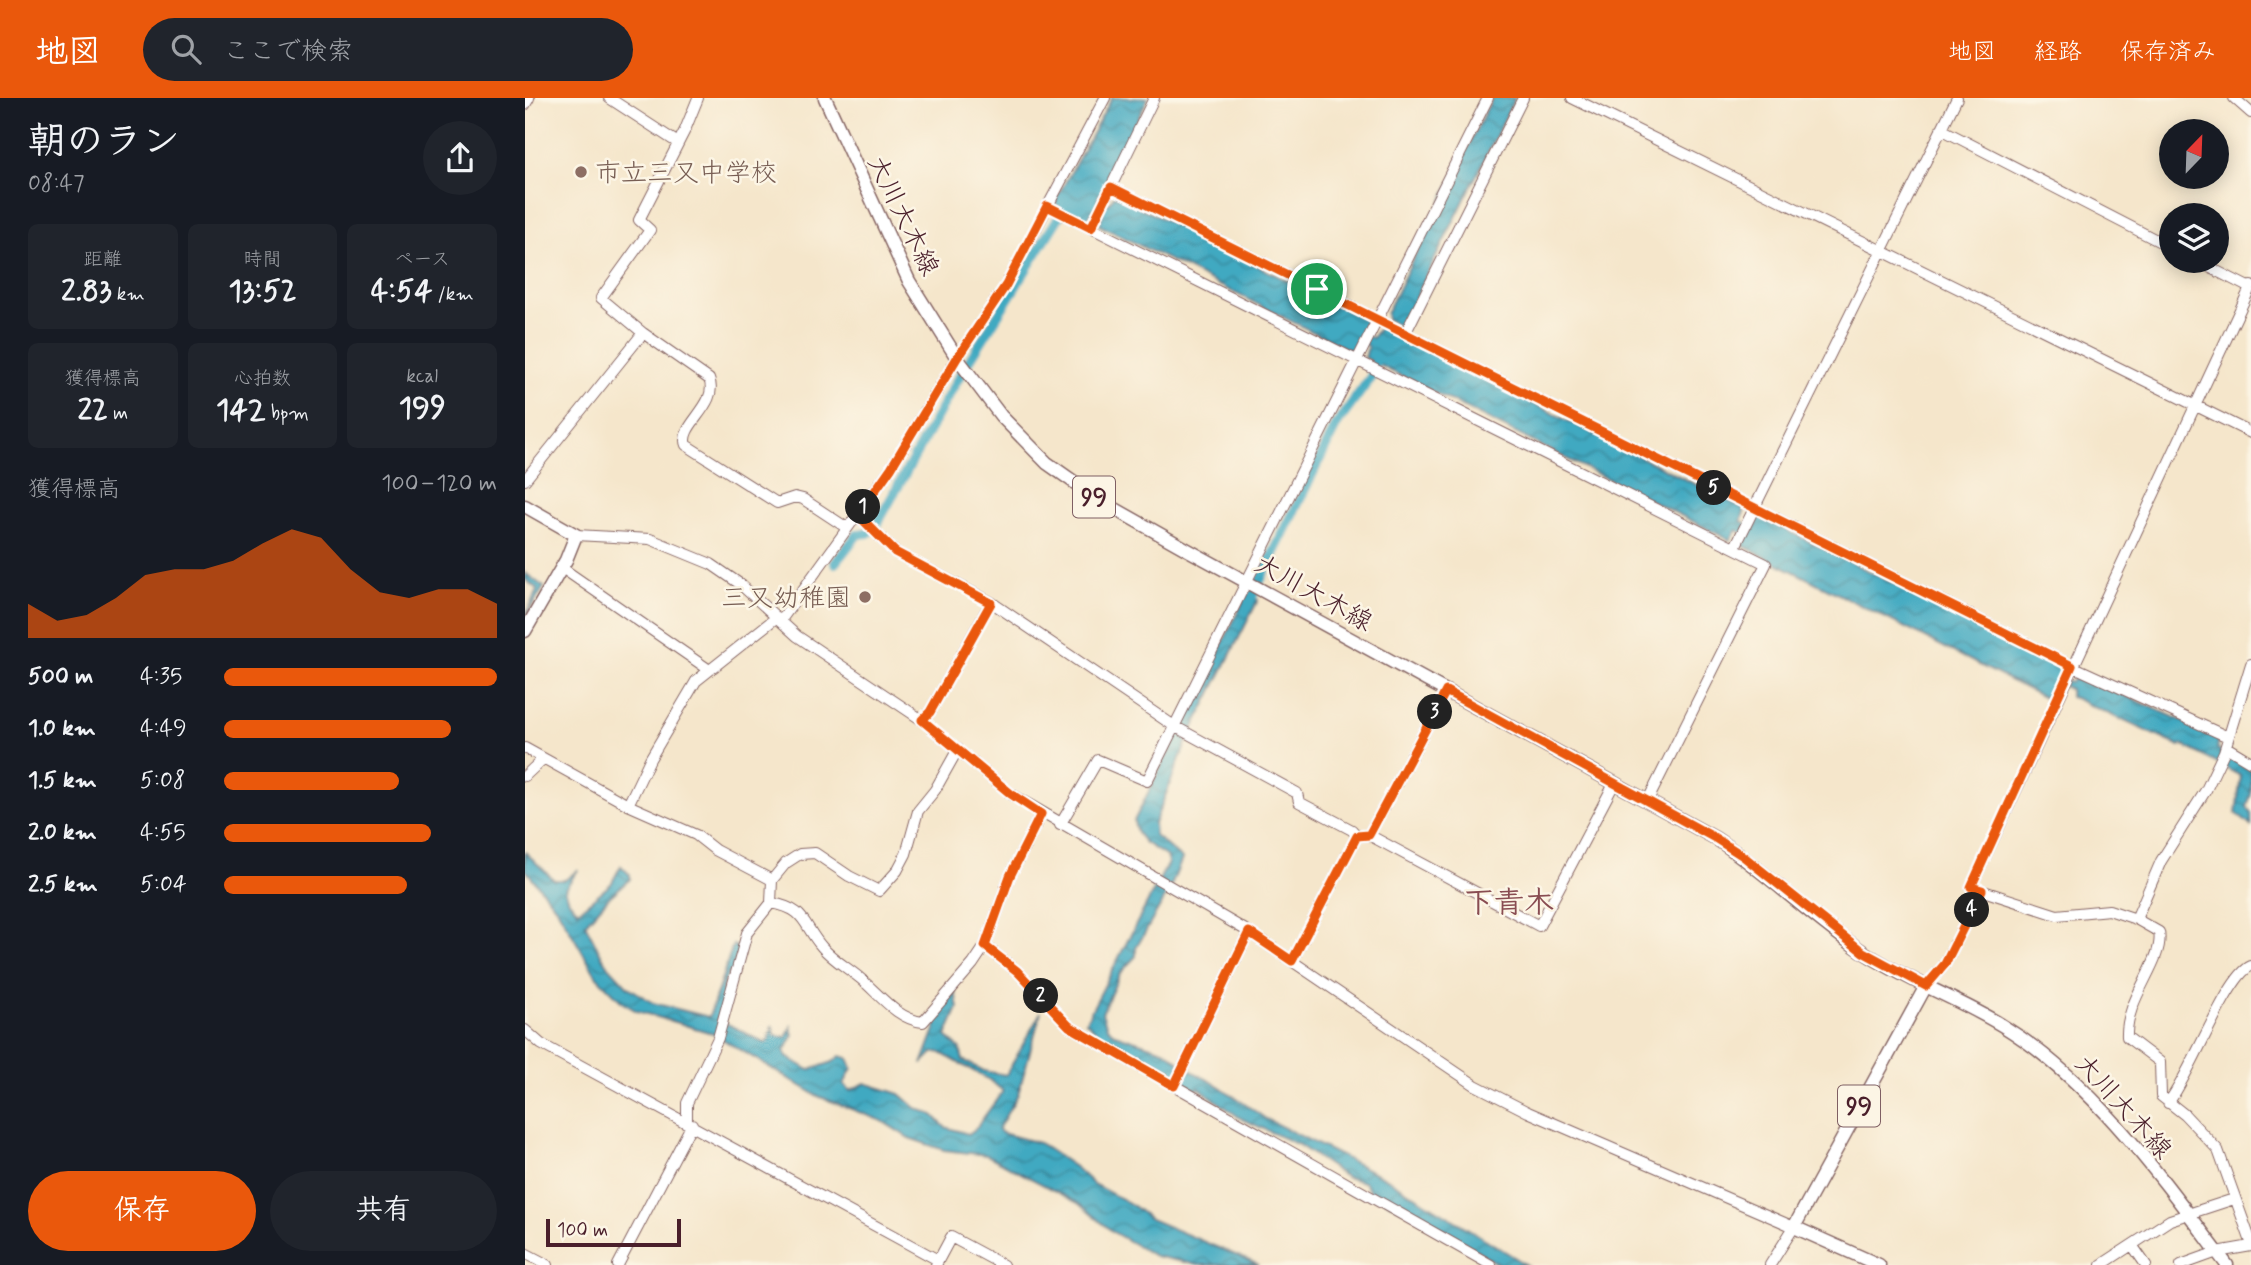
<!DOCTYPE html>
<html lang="ja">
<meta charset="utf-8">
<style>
:root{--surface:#171b24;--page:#20242c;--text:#f1f3f6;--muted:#9ea1a6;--accent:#ea580c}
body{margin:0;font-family:Mynerve,"Klee One",sans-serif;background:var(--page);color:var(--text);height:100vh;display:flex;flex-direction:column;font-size:26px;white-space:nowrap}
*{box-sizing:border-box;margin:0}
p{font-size:23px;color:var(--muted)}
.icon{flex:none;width:38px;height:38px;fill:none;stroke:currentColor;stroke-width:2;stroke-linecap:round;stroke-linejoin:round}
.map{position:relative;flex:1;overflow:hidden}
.drawer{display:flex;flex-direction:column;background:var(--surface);width:525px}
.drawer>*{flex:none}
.needle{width:46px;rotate:23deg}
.fabs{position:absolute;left:1634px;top:21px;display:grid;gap:14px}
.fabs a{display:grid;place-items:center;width:70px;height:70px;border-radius:50%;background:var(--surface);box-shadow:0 4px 18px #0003;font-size:35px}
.scale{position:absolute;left:21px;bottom:18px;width:135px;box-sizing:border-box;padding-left:7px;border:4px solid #4a1f2b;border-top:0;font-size:19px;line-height:24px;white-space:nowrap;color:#4a1f2b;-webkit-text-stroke:5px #fcf5e5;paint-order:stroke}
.pin{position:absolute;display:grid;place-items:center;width:60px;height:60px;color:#fff;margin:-30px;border:4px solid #fff;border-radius:50%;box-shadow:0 2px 7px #0007}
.km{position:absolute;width:35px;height:35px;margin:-18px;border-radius:50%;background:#222;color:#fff;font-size:19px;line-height:35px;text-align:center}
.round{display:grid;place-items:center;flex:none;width:74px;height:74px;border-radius:37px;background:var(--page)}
.headline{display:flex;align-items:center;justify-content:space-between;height:119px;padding:0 28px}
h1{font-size:38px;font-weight:700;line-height:52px}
.stats{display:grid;grid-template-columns:repeat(3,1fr);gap:10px;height:119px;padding:7px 28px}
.stats div{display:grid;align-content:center;border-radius:10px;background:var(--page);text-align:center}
.stats b{font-size:30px;font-weight:700}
.stats small{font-size:19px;font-weight:400}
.stats p{font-size:19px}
.chart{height:196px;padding:14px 28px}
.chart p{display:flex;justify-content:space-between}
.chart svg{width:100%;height:126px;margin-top:7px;fill:var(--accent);opacity:.7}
.button{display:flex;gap:14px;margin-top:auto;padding:14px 28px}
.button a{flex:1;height:80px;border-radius:42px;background:var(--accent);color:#fff;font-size:28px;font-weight:700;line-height:80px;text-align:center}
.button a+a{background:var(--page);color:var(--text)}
ul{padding:0 28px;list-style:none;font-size:23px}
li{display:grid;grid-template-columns:112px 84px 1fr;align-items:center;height:52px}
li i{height:18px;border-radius:9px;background:var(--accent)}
header{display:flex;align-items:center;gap:42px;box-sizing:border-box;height:98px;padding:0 35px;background:var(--accent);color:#fff}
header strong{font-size:33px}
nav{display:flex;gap:38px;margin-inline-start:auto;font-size:24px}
.search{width:490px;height:63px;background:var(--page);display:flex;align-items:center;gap:18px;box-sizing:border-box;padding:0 24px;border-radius:38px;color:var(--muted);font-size:26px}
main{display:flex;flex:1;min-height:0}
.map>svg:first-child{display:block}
.water{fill:url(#water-waves);stroke:#466476;stroke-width:2}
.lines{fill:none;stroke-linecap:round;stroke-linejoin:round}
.canal{stroke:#41a9c1;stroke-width:10}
.minor-casing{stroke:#866563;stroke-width:12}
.major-casing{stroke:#866563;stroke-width:15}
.minor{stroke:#fff;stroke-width:10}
.major{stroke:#fff;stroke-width:12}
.route-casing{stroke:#fff;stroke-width:14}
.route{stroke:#ea580c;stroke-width:9}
.education-dot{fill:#8d6e63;stroke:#fcf5e5;stroke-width:2.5}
.labels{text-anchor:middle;stroke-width:5;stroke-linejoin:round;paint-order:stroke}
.shield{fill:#fcf5e5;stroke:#7f5f63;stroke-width:2}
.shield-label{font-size:24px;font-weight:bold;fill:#4a1f2b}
.education-label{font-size:26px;fill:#785e54;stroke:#fcf5e5;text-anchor:start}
.street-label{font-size:26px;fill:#4a1f2b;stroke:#fcf5e5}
.quarter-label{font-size:30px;font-weight:bold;fill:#894d52;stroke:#fcf5e5}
</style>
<header>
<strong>地図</strong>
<div class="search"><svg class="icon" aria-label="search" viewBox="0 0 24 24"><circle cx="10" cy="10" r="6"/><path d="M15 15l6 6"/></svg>ここで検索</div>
<nav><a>地図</a><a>経路</a><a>保存済み</a></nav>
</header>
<main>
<section class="drawer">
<div class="headline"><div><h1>朝のラン</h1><p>08:47</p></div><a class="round"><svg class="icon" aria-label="share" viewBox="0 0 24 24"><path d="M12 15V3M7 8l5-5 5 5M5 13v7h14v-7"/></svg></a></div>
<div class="stats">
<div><p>距離</p><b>2.83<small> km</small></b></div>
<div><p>時間</p><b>13:52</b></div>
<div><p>ペース</p><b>4:54<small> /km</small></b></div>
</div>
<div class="stats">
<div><p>獲得標高</p><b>22<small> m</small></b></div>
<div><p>心拍数</p><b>142<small> bpm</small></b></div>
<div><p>kcal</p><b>199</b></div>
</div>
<div class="chart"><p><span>獲得標高</span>100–120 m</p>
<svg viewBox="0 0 160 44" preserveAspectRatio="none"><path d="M0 44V32L10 38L20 36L30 30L40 22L50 20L60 20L70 17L80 11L90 6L100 9L110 20L120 28L130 30L140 27L150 27L160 32V44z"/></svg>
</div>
<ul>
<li><b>500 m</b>4:35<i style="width:100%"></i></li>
<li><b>1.0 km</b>4:49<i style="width:83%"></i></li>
<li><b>1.5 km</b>5:08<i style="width:64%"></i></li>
<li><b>2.0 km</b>4:55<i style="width:76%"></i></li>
<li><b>2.5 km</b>5:04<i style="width:67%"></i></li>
</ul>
<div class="button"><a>保存</a><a>共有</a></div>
</section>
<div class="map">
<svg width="1726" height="1167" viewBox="0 0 1726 1167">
<defs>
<pattern id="water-waves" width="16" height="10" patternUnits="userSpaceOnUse" patternTransform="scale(1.75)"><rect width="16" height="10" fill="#41a9c1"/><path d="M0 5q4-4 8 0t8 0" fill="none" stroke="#38899d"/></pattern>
</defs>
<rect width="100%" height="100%" fill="#fcf5e5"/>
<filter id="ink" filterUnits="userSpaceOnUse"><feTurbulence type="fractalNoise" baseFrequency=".0143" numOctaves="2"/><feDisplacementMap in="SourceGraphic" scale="14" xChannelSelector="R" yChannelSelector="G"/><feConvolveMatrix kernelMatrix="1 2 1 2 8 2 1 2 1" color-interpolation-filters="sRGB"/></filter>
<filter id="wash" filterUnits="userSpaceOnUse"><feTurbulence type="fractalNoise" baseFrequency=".00686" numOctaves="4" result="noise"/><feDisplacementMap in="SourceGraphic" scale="28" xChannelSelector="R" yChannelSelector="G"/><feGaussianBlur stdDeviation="1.57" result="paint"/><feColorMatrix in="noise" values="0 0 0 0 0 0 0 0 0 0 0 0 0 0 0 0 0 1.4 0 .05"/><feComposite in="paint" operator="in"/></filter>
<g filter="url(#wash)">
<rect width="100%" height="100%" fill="#f5e6cb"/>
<path class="water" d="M 587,0 L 623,0 L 572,102 L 582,107 L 590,97 L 843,223 L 839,235 L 847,240 L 855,229 L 1220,411 L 1216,423 L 1226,428 L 1233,418 L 1537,569 L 1536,580 L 1546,584 L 1552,576 L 1694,639 L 1692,651 L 1726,667 L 1726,695 L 1722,709 L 1726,715 L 1726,728 L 1711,715 L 1716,678 L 1658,647 L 1654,648 L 1545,598 L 1545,591 L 1534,586 L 1520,600 L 1218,448 L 1221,437 L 1212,432 L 1205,442 L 840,260 L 843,248 L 835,244 L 828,254 L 574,127 L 578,115 L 569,111 L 561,122 L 531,107 L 530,103 Z
M 967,0 L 990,0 L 878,225 L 873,227 L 862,221 L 861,216 Z
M 0,475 L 19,489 L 0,520 L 12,491 L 0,481 Z
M 722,496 L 733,502 L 662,643 L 629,726 L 630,738 L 657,761 L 644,793 L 611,850 L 611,858 L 595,875 L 577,915 L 582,929 L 590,936 L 641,953 L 663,971 L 694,988 L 741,1021 L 862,1081 L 1002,1167 L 975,1167 L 924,1135 L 846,1095 L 839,1084 L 821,1079 L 774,1047 L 715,1020 L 674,990 L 671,992 L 647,976 L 579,942 L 561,923 L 643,765 L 642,759 L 619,744 L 612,735 L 609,723 Z
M 0,754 L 29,782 L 40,782 L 53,772 L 40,791 L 44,803 L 53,813 L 86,786 L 96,768 L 105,777 L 105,781 L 83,800 L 60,826 L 80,864 L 102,888 L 128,905 L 184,919 L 208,847 L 214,850 L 207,874 L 203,875 L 197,892 L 200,895 L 193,921 L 239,945 L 242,945 L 248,927 L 249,937 L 261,940 L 266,929 L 268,938 L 259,953 L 262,959 L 284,972 L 308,964 L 315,958 L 323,960 L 327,970 L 319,986 L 325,993 L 340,985 L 375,996 L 391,1010 L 408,1017 L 420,1029 L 443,1036 L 448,1034 L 478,993 L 465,982 L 414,954 L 408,955 L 397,966 L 412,926 L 410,919 L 430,893 L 433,910 L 421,938 L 435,951 L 438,962 L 459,973 L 481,977 L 516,914 L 493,996 L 473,1031 L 477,1035 L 514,1045 L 551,1070 L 568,1086 L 604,1105 L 625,1121 L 734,1167 L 673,1167 L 630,1158 L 588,1134 L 553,1105 L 462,1057 L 419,1052 L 384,1040 L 357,1023 L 293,998 L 187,935 L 112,913 L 98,905 L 72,879 L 33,812 L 0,771 Z"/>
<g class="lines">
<path class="canal" d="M 310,465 L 333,436 L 343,435 L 352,426 L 431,284 L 540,109
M 722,509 L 812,326 L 846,279 L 851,263"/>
</g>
</g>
<g filter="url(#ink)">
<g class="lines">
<defs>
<path id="minor" d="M 84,0 L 153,45
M 173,0 L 160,32 L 114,122 L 125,132 L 76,200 L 118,235 L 184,281 C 195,306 153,328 161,347 L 252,405 L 270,399 L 278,401 L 322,430
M 1047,0 L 1726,335
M 1709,0 L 1726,15
M 0,7 L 4,0
M 1416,31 L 1647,150
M 586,89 L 1547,568 L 1703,639
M 522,108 L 1241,466 L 1123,702
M 566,130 L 629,0
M 1672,163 L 1725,190
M 1726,188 L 1446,789 L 1532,817 L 1584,812 L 1611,821 L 1634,834 C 1640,862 1600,900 1602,939 L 1635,964 L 1636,998 L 1660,1017 L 1693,1052 L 1726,1144
M 880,236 L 998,0
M 0,382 L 118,235
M 333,417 L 370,454 L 466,504 L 649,628 L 772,695 L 774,704 L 827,732 L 832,738
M 51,437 L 125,441 L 186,466 L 215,486 L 272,538 L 397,622 L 486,696 L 724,834 L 950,987 L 1003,1014 L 1269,1129 L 1245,1167
M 1210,449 L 1432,0
M 37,470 L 183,571
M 256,522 L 366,370 L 432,260 L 481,187 L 580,0
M 397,622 L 405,614 L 466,504
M 1701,649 L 1726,664
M 0,650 L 103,707 L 171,737 L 190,752 L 247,782
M 0,678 L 18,661
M 103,707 L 125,661 L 171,583 L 252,519
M 535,727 L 573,662 L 622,683 L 963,0
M 844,737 L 921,593
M 832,738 L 844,737 L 1014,828 L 1090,684
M 246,805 C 282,811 277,826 297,849 C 308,862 323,870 336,881 C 355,897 372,921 398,924 L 448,866 L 460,848 L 485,778 L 516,716
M 1611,821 L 1636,763 L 1681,692 L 1699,654 L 1726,566
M 460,848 L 492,873 L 544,928 L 966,1167
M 767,863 L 832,738
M 1401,888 L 1420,866 L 1457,792
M 0,932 L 16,946 L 413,1162
M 649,988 L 724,834
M 1643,1005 C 1665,978 1702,878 1726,868
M 162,1023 L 162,1005 L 193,940 L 222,835 L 246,805 L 247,782 L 261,765 L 275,756 L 290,755 L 324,778 L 354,793 L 372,773 L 381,756 L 393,713 L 410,692 L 433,651
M 1607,1147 L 1621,1167
M 0,1155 L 23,1167
M 93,1167 L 167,1026
M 411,1167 L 426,1139 L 478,1167
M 1576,1167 L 1645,1122 L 1709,1101
M 1656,1167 L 1692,1154 L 1726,1148"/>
<path id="major" d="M 300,0 L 384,183 L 432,260 L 476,318 L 522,365 L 576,403 L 663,452 L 1190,740 C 1242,774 1286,819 1337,853 C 1382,883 1433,900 1478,928 C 1569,984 1638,1082 1702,1167
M 0,408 L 51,437 L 41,462 L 0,533
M 1354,1167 L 1269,1129 L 1401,888"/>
</defs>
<use href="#minor" class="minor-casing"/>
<use href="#major" class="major-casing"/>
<use href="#minor" class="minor"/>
<use href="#major" class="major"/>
</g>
</g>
<g class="lines" filter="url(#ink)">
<defs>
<path id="route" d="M 586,89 L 1547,568 L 1446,789 L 1457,792 L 1420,866 L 1401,888 L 1338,854 L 1218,758 L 1190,740 L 921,593 L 844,737 L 832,738 L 767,863 L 724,834 L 649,988 L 544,928 L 492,873 L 460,848 L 485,778 L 516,716 L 486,696 L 397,622 L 405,614 L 466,505 L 370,454 L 333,417 L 366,370 L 432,260 L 481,187 L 522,108 L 566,130 Z"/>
</defs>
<use href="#route" class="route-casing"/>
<use href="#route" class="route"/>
</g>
<g class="education-dot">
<circle cx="56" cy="74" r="7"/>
<circle cx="340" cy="499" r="7"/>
</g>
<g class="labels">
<g class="shield">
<rect x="548" y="378.5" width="42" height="41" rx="5"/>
<rect x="1313" y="987.5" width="42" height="41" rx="5"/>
</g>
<g class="shield-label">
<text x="569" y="407">99</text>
<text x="1334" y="1016">99</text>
</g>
<g class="education-label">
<text x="70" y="83">市立三又中学校</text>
<text x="326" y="508" text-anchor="end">三又幼稚園</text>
</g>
<g class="street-label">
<text transform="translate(379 117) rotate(64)" y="9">大川大木線</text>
<text transform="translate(789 494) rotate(29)" y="9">大川大木線</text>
<text transform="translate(1599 1008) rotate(48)" y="9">大川大木線</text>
</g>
<g class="quarter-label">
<text x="984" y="814">下青木</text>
</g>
</g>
</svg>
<div class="fabs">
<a><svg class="needle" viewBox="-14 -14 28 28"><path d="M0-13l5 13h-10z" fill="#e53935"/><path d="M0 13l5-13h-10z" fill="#9ea1a6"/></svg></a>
<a><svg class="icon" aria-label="layers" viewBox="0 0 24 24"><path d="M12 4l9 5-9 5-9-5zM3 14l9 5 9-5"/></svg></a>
</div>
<div class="scale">100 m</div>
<div class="pin" style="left:792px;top:191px;background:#1e9e55"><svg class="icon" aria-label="arrive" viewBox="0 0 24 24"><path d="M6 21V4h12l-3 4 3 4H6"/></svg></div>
<b class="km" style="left:338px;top:409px">1</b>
<b class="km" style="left:516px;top:898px">2</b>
<b class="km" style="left:910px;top:614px">3</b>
<b class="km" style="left:1447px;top:812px">4</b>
<b class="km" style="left:1189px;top:390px">5</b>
</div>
</main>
